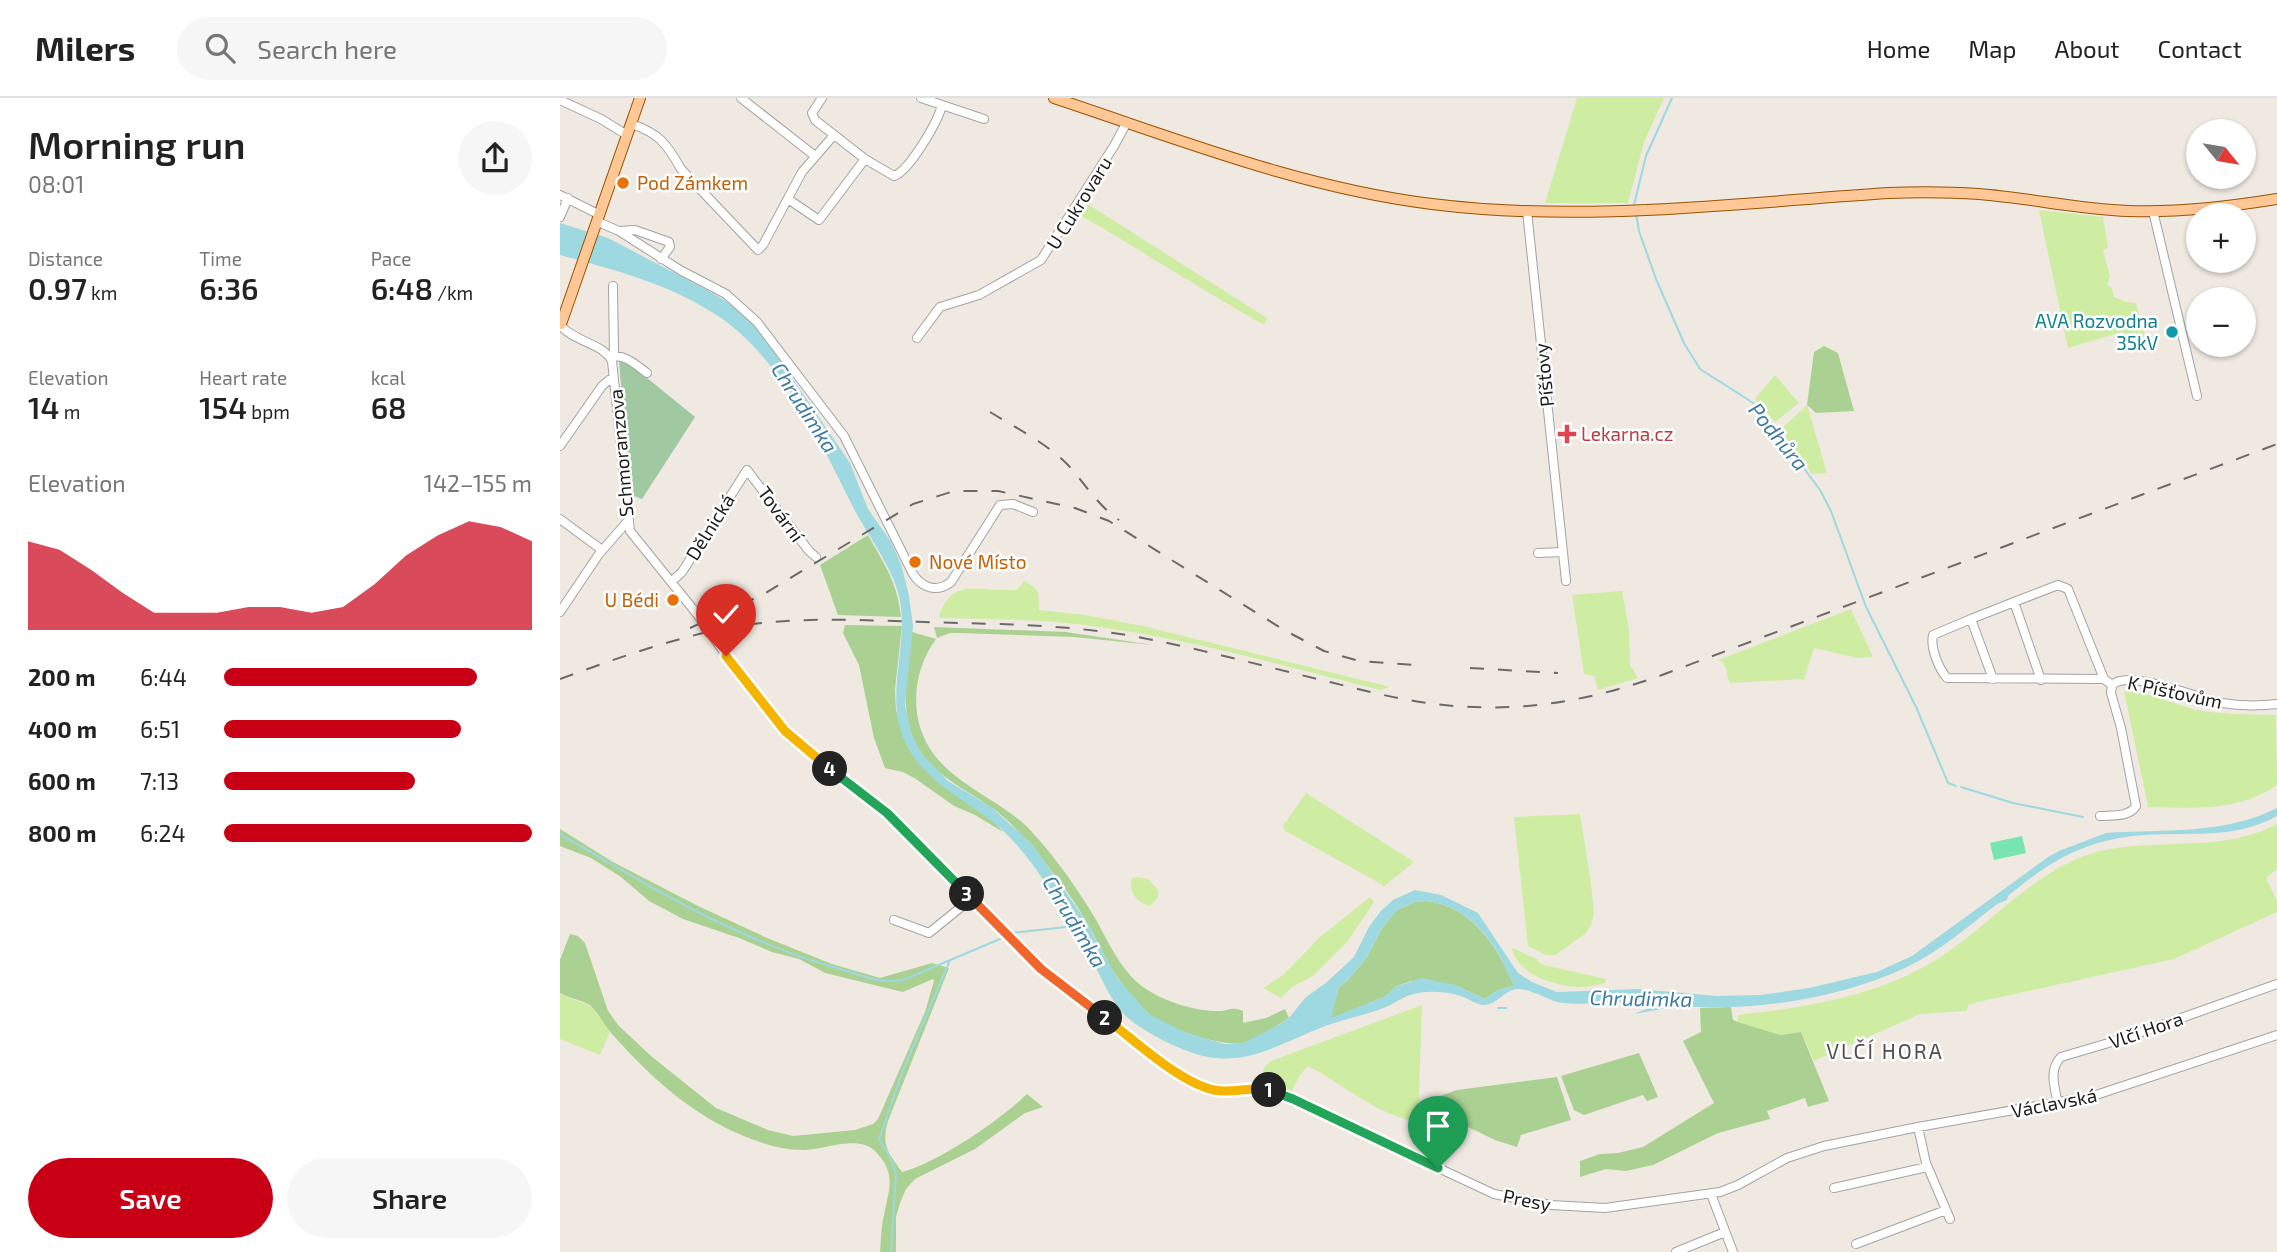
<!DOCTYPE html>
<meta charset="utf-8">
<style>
:root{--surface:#fff;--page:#f6f6f6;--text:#222;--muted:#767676;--line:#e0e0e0;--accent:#c90015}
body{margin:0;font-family:"Exo 2",sans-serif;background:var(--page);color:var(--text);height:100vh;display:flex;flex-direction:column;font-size:26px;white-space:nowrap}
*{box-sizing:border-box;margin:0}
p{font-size:23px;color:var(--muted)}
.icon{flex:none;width:38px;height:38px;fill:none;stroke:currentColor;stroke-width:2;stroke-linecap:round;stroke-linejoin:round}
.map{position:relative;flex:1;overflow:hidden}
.details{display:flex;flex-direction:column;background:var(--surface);width:560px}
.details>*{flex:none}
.needle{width:46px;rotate:120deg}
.controls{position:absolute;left:1626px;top:21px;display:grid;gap:14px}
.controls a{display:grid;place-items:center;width:70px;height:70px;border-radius:50%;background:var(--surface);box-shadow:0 2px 5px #0004;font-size:35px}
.pin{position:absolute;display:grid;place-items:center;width:60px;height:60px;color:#fff;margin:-72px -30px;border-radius:50% 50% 50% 0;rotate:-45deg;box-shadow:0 0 7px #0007}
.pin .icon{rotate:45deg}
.km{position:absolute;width:35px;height:35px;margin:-18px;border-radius:50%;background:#222;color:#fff;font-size:19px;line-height:35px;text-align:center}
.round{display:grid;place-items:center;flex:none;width:74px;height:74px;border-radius:37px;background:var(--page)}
.headline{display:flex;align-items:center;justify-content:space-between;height:119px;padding:0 28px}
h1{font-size:38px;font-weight:600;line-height:52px}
.figures{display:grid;grid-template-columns:repeat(3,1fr);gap:10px;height:119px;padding:7px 28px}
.figures div{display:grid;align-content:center}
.figures b{font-size:30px;font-weight:600}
.figures small{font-size:19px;font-weight:400}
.figures p{font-size:19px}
.chart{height:196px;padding:14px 28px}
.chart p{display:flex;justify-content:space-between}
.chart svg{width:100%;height:126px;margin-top:7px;fill:var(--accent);opacity:.7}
.button{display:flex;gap:14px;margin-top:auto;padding:14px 28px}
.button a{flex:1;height:80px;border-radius:42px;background:var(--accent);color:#fff;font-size:28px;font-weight:600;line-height:80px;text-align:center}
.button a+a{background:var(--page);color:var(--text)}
ul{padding:0 28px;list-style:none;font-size:23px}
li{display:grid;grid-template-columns:112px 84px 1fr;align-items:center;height:52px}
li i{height:18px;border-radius:9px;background:var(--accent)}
header{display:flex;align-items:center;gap:42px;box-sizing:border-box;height:98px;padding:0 35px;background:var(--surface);border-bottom:2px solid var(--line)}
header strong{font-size:33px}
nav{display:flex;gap:38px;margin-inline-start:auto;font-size:24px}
.search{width:490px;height:63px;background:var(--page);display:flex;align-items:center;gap:18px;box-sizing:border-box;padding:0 24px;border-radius:38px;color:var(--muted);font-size:26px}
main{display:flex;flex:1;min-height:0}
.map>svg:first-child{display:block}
.grass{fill:#cfeda2}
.forest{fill:#abd192}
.cemetery{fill:#a0c9a2}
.pitch{fill:#78e4af}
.water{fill:#9ed8e0;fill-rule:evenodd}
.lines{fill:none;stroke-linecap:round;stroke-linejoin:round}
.stream{stroke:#9ed8e0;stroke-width:2}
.minor-casing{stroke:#a3a3a3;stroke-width:10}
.major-casing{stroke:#955400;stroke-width:12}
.minor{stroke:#fff;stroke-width:8}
.major{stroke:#ffc696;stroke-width:10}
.rail{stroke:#6a6a6a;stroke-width:2;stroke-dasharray:14 14;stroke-linecap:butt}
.split-1-casing{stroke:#fff;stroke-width:14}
.split-2-casing{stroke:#fff;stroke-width:14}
.split-3-casing{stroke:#fff;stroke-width:14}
.split-4-casing{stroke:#fff;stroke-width:14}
.split-5-casing{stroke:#fff;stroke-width:14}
.split-1{stroke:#22a559;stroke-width:9}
.split-2{stroke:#f5b400;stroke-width:9}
.split-3{stroke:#f0652b;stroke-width:9}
.split-4{stroke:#22a559;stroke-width:9}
.split-5{stroke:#f5b400;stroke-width:9}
.food-dot{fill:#e8710a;stroke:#fff;stroke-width:2.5}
.culture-dot{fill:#0f9aa8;stroke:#fff;stroke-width:2.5}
.health-dot{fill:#e0444e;stroke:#fff;stroke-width:2.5}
.labels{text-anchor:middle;stroke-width:5;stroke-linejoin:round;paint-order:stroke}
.food-label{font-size:19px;fill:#c56008;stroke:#fff;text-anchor:start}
.street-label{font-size:19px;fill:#1c1c1c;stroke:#fff}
.culture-label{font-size:19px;fill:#0d838f;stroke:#fff;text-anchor:end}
.health-label{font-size:19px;fill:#be3a42;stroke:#fff;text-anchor:start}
.water-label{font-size:21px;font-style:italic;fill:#3d7aa2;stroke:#fff}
.neighbourhood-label{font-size:21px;letter-spacing:2px;fill:#4f4f4f;stroke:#fff}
</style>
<header>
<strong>Milers</strong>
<div class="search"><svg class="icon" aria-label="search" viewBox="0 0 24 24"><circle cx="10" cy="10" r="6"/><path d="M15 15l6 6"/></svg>Search here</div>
<nav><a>Home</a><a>Map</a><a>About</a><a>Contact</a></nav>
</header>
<main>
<section class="details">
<div class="headline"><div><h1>Morning run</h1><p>08:01</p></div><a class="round"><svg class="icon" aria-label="share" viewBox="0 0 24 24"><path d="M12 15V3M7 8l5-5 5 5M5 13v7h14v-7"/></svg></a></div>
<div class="figures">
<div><p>Distance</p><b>0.97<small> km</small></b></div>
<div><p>Time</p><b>6:36</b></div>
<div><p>Pace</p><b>6:48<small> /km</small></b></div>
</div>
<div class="figures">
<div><p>Elevation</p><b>14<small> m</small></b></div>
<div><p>Heart rate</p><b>154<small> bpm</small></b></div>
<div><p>kcal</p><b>68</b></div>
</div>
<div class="chart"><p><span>Elevation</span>142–155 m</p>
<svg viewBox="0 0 160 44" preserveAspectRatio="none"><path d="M0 44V13L10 16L20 23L30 31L40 38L50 38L60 38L70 36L80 36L90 38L100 36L110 28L120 18L130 11L140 6L150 8L160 13V44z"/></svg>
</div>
<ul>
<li><b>200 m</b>6:44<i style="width:82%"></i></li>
<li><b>400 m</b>6:51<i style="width:77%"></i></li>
<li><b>600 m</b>7:13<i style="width:62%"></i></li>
<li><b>800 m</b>6:24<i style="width:100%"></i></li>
</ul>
<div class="button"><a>Save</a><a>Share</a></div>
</section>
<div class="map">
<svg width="1717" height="1154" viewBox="0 0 1717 1154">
<rect width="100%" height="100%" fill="#efe9e1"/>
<path class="grass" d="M 1017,0 L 1104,0 L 1084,44 L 1068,105 L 985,105 Z
M 526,105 L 707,220 L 704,227 C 642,192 582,153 520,117 Z
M 1479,112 L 1543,119 L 1548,150 L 1543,152 L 1550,179 L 1547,187 L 1552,190 L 1554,199 L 1566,204 L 1576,205 L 1587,246 L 1562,234 L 1508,250 Z
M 1215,277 L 1239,305 L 1215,324 L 1195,301 Z
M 1247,307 L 1267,375 L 1252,376 L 1220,332 Z
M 464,483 C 482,493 478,494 479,512 L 526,517 L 587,529 L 830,589 L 820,592 C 727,569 634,542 539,529 C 486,521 432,521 379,520 C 390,476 424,495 457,492 Z
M 1062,493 L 1069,532 L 1070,567 L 1078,580 L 1038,592 L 1034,578 L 1024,576 L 1012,497 Z
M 1291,511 L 1313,559 L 1297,560 L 1254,550 L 1244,581 L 1170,585 C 1166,577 1168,565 1158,562 Z
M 1564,593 C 1588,593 1610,605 1633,611 C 1660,617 1688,616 1716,617 L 1717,687 C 1678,714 1633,710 1588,709 Z
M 746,695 L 854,764 L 822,790 L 823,787 L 725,733 L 723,728 Z
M 1020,716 L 1031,785 L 1034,816 L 1031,827 L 1025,836 L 995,857 L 986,857 L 968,848 L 954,719 Z
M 1717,726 L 1717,771 L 1706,780 L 1717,803 L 1717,814 L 1614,861 L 1409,906 L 1406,913 L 1360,916 L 1254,963 L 1241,934 L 1220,937 L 1178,924 L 1178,917 C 1249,909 1325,897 1385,856 C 1432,824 1471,778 1524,758 C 1586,736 1657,758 1717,726 Z
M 578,779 L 588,781 L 598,792 L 598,799 L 590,808 C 577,805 568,794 572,780 Z
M 810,799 L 814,804 L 787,844 L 753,878 L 732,889 L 721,900 L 703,890 L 723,877 L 760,839 Z
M 952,850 L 979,862 L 978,864 L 984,867 L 1046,881 L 1045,885 C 1036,887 1025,890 1016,889 C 992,887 957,876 952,850 Z
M 0,896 L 33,909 L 50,934 L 40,957 L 0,941 Z
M 862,907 L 858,1024 C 816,1017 785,987 748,968 L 740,977 L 731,994 L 701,979 L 705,968 L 711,963 Z"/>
<path class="forest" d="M 1264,248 L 1278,255 L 1294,313 L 1256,315 L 1247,307 L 1254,254 Z
M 308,437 C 324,466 338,485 341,519 L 278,517 L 260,467 Z
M 285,527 L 342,528 L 335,591 L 336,612 L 343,638 L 354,659 L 437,727 L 443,734 L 415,717 L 394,708 L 356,681 L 343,674 L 325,670 L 314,640 L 299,567 L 283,535 Z
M 374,529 L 506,534 L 593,547 L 514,539 L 399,535 L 390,535 L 377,540 Z
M 352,534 L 376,541 C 356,568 350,606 363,637 C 382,685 439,698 472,734 C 494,758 515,787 532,815 C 547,840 559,871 583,889 C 603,903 633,913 658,913 C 670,913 671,908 683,913 L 683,925 L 706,920 L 725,911 L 729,920 C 721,926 692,943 683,945 C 661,949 604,930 588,915 C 577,905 565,891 557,879 C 545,861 537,841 526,823 C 506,789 481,759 455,730 C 423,694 367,684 351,634 C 340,602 349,567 352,534 Z
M 0,731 L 53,764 L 138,808 L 207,840 L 272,866 L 320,880 L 372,865 L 389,870 L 328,1023 C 321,1048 328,1054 342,1074 C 376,1066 442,1021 467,996 L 483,1009 L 465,1015 L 415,1051 L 355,1081 L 346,1091 L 340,1105 L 336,1119 L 336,1154 L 320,1154 C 321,1142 321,1129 324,1117 C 329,1091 337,1075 315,1053 C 298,1036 263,1052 243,1052 C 223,1052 204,1046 186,1039 C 133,1018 89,978 52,936 C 45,928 40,918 33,910 C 26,902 9,901 0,895 L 0,862 L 10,836 L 18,838 L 25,845 L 48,913 L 59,928 L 91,958 L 156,1010 L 208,1032 L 233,1038 L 295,1032 L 313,1026 L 318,1021 L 365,914 L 374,883 L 373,881 L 343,894 L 265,875 L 239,861 L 212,854 L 179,840 L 123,821 L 89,803 L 61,779 L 31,760 L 0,748 Z
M 865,803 C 902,806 927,834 944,866 C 948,873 949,879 954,886 L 953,888 L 938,892 L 925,901 L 895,887 L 851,883 L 835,889 L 826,898 L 770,921 L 779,889 L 788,882 L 807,859 L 822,830 L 837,812 L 855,804 Z
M 1171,909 L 1173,922 L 1178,924 L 1220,937 L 1241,934 L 1269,1003 L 1248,1009 L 1245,1000 L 1207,1013 L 1210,1021 L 1158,1035 L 1093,1067 L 1066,1073 L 1046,1071 L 1020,1079 L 1020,1063 L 1040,1056 L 1058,1055 L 1083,1049 L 1154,1005 L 1123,943 L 1141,934 L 1140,910 Z
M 1079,955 L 1098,999 L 1087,1003 L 1083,997 L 1024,1017 L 1014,1012 L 1001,978 Z
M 997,979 L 1011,1022 L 961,1037 L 957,1049 L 935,1042 L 908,1029 L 862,1024 L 862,1005 L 897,992 Z"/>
<path class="cemetery" d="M 65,262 L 135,319 L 82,401 L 71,397 L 59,263 Z"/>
<path class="pitch" d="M 1462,738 L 1466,755 L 1434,762 L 1430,745 Z"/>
<path class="water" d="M 0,125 L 48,140 L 147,192 L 166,203 L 189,222 L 204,239 L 290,365 L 308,411 L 331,444 L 341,466 L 349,498 L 353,528 L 345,607 L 351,635 L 361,655 L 388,683 L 431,709 L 473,747 L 526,823 L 557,880 L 590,917 L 629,936 L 665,946 L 683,945 L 722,925 L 729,920 L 745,900 L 767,884 L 794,859 L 809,829 L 820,814 L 833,802 L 855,792 L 881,797 L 918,815 L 958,875 L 972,884 L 997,894 L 1078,891 L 1157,898 L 1200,897 L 1249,890 L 1317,874 L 1352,858 L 1488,759 L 1499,753 L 1546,735 C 1604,731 1664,737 1717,710 L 1717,718 C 1669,745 1617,731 1565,739 C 1516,747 1485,767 1448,798 L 1447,802 L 1437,806 C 1409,828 1381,852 1349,868 C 1279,902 1187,915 1110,907 L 1107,910 L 1074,916 L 1097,907 C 1066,901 1034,908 1003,905 C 987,903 973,891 958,891 C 943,892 938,907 923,907 C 915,906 909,901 901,898 C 888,894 868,892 854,896 C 844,898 835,905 826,909 C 806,917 785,921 765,928 C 718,946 682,973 630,954 C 612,948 573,928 562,914 C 550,900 543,883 534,866 C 521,843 508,821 494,798 C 477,772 458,744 434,725 C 401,698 360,682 343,639 C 325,593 350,545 339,498 C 332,468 306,435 292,407 C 261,343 216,254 155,216 C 107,185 54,172 0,157 ZM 865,803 C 902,806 928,834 944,866 C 948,873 949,879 954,886 L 953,888 L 938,892 L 925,901 L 895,887 L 862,880 L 835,889 L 826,898 L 771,920 L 779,889 L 788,882 L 807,859 L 822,830 L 837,812 L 855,804 Z"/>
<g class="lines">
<path class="stream" d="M 1074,107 L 1086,58 L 1112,0
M 1076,116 L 1079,133 L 1096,181 L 1124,245 L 1140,271 L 1198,308 L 1260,392 L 1271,413 L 1306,509 L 1357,611 L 1388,685 L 1396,688
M 1401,689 L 1453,705 L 1523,719
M 0,736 C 89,789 179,843 280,871 C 305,878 316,886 343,882 L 440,841
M 451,835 L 515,828
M 938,910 L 946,910
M 331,1154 L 336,1076 L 331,1061 L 319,1041 L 342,975 L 390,862"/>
<defs>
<path id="minor" d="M 181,0 L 255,58
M 262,0 L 252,15 L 255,22 L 305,61 L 334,78 C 349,73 378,24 382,7
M 361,0 L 424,21
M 0,2 L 41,21 L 67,37
M 71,26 C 99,35 107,46 121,71 L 198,152 L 203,147 L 242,74 L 274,37
M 0,97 L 40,117
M 228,101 L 259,122 L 305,61
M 967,113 L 1006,483
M 1593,113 L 1637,298
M 0,119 L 8,100
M 38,124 L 59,133 L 120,172 L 166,196 L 197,224 L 284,338 L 353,476 C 362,490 377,495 391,484 L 440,407 L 453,406 L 473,414
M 59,133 L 75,132 L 109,144 L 110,149 L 101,161
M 53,188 L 54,257
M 1,228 C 15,244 44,246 52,263 L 70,433 L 137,516 L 195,598 L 225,633 L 252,657 L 327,715 L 480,871 L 616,973 L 629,982 L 652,992 L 674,993 L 696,990 L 718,995 L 934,1096 L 991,1107 L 1045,1110 L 1160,1094 L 1178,1087 L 1227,1060 L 1264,1048 L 1358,1029 L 1533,998 L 1717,937
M 357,240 L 380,209 L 419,197 L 481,162 L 554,48 L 567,24
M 50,259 C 64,255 76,267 87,275
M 0,348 L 42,288 L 49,282 L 54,281
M 0,421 L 42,452
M 978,455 L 1003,454
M 111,484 L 122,474 L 187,372 L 249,453 L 256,459
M 1454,504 L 1498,487 L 1508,491 L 1544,581
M 0,514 L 39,456 L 67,424
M 1411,521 L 1373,537 C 1370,550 1379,571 1387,580 L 1544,581 L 1552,587
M 1433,581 L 1411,521 L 1454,504 L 1481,582
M 1552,587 C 1569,570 1639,601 1662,605 C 1680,608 1699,608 1717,606
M 1540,718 C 1552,717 1570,719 1576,708 L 1561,630 L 1551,595 L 1552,587
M 334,822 L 369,835 L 411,801
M 1498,1006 C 1495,990 1488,972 1501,959 L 1562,941 L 1717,886
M 1358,1029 L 1366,1065 L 1390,1121
M 1274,1090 L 1367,1069
M 1151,1096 L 1173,1154
M 1296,1146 L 1386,1112
M 1116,1154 L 1165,1134"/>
<path id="major" d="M 494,0 C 618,41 741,90 872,106 C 1023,125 1177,105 1328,95 C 1358,94 1389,94 1419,96 C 1469,100 1518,111 1568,113 C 1618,115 1668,109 1717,101
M 1,226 L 80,0"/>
</defs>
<use href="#minor" class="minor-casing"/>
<use href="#major" class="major-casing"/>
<use href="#minor" class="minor"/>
<use href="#major" class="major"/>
<path class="rail" d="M 430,314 C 456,330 486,345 507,366 C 525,385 537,407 559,422
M 130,530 L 204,496 L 353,406 L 394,393 L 438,393 L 515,410 L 549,423 L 724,532 L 764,553 L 799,563 L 854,567
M 910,570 L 998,575
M 0,581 C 55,561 110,541 167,530 C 232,518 298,522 364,524 C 432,526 499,526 566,537 C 635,549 702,568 770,584 C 817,596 865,608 914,609 C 979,612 1041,599 1102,577 L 1717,346"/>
</g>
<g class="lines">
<defs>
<path id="split-1" d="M 709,992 L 733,1001 L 878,1070"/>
<path id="split-2" d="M 545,920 C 574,942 620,985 654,992 C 673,996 690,988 709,992"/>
<path id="split-3" d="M 407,796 L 481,871 L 545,920"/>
<path id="split-4" d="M 270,671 L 327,715 L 407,796"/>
<path id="split-5" d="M 166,558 L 225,633 L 270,671"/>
</defs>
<use href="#split-1" class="split-1-casing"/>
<use href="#split-2" class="split-2-casing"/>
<use href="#split-3" class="split-3-casing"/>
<use href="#split-4" class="split-4-casing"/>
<use href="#split-5" class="split-5-casing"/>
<use href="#split-1" class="split-1"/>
<use href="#split-2" class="split-2"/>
<use href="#split-3" class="split-3"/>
<use href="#split-4" class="split-4"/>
<use href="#split-5" class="split-5"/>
</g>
<g class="food-dot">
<circle cx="63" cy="85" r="7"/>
<circle cx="355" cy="464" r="7"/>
<circle cx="113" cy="502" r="7"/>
</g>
<circle class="culture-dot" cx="1612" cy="234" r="7"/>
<path class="health-dot" d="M1003.5 325.5h7v7h7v7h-7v7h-7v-7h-7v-7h7z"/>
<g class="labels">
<g class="food-label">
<text x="77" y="92">Pod Zámkem</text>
<text x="369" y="471">Nové Místo</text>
<text x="99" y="509" text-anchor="end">U Bédi</text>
</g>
<g class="street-label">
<text transform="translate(519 105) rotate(-58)" y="7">U Cukrovaru</text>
<text transform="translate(984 277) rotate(-96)" y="7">Píšťovy</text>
<text transform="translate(61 355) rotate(-95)" y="7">Schmoranzova</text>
<text transform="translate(221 416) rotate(54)" y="7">Tovární</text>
<text transform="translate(150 429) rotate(-58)" y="7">Dělnická</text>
<text transform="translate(1615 594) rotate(12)" y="7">K Píšťovům</text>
<text transform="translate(1586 932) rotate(-19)" y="7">Vlčí Hora</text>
<text transform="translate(1494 1005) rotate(-11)" y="7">Václavská</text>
<text transform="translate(967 1102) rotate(11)" y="7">Presy</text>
</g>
<g class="culture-label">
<text x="1598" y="230">AVA Rozvodna<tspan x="1598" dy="22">35kV</tspan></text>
</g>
<g class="health-label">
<text x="1021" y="343">Lekarna.cz</text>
</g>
<g class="water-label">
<text transform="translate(244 310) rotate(57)" y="7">Chrudimka</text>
<text transform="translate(1218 339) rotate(51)" y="7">Podhůra</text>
<text transform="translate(514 824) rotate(59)" y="7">Chrudimka</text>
<text transform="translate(1081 901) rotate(1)" y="7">Chrudimka</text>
</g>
<g class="neighbourhood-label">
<text x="1325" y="961">VLČÍ HORA</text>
</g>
</g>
</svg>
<div class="controls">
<a><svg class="needle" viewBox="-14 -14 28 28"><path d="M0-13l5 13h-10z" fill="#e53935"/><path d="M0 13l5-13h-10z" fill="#767676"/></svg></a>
<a>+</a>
<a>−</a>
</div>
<div class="pin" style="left:878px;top:1070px;background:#1e9e55"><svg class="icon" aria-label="arrive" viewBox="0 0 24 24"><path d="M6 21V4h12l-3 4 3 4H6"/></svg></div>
<div class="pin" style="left:166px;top:558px;background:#d93025"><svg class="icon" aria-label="check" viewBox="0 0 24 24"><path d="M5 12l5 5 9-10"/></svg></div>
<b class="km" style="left:709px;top:992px">1</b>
<b class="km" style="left:545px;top:920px">2</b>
<b class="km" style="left:407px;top:796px">3</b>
<b class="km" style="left:270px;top:671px">4</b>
</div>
</main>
